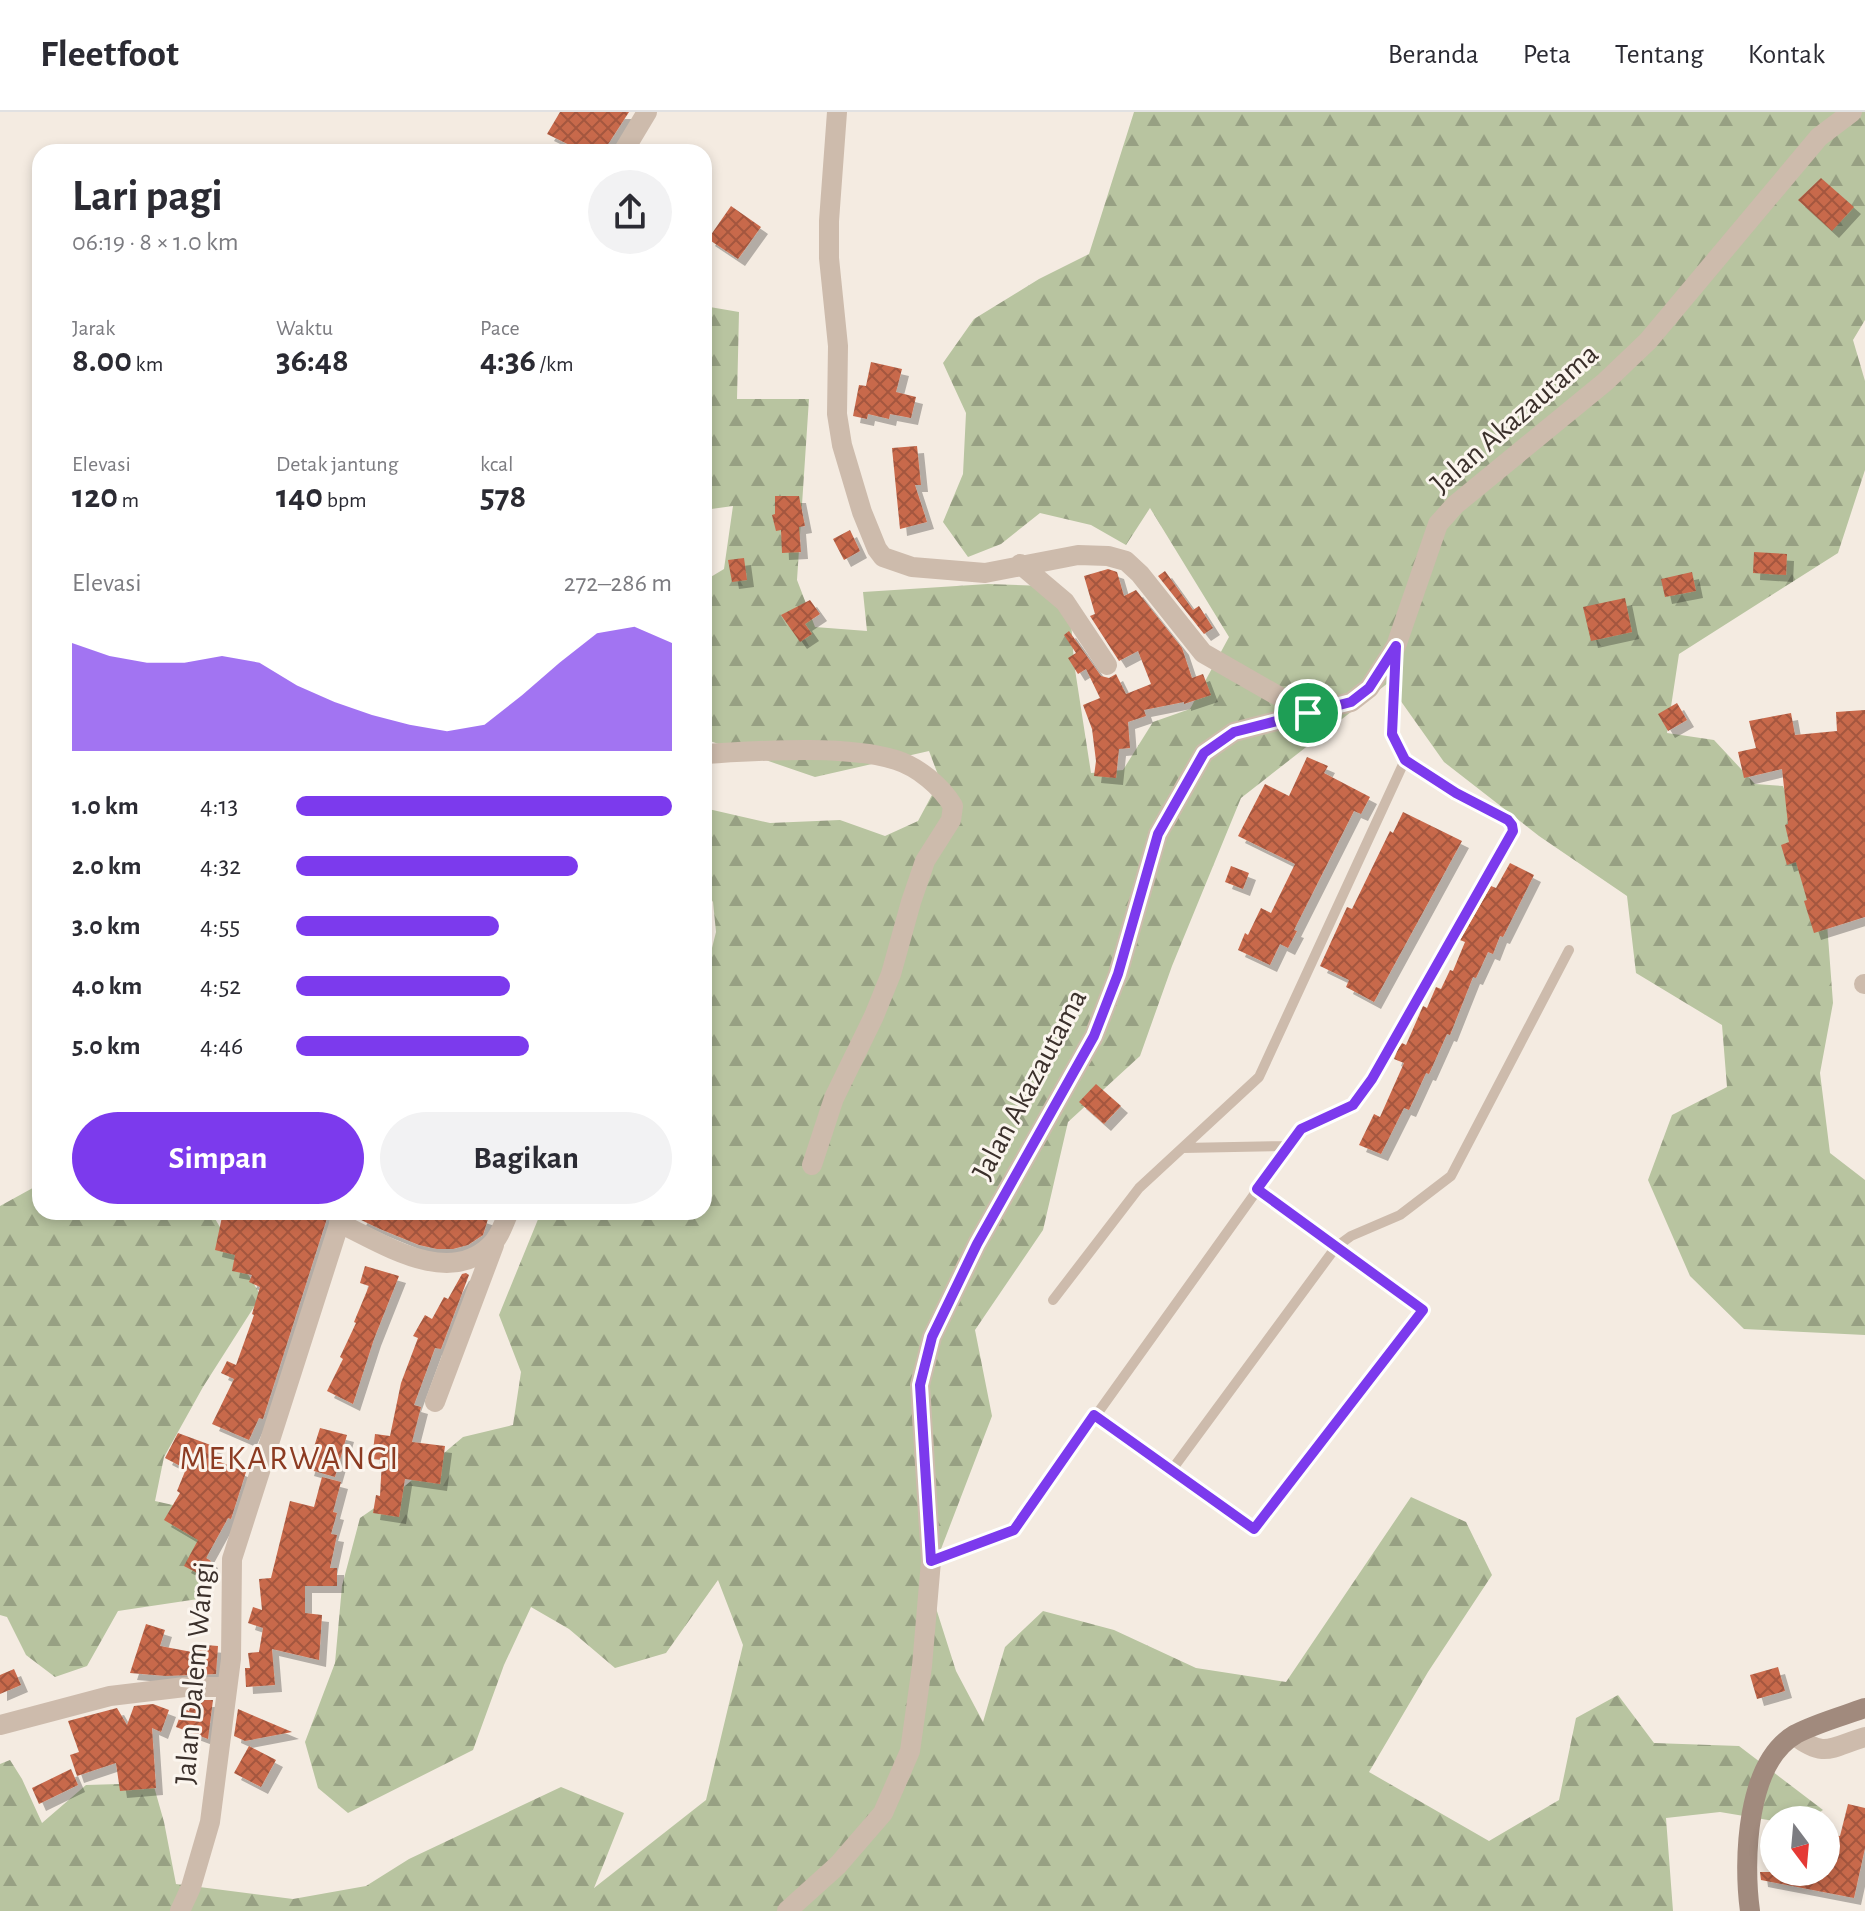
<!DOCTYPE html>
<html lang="id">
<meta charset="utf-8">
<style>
:root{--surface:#fff;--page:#f2f2f3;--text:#2b2b33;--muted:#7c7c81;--line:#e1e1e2;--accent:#7c3aed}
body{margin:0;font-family:"Alegreya Sans",sans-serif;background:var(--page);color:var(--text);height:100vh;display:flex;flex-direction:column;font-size:30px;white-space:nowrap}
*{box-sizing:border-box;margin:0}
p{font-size:26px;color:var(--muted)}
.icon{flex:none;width:44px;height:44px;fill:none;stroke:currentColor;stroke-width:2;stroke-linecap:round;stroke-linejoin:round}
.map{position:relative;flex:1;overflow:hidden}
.panel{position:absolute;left:32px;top:32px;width:680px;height:1076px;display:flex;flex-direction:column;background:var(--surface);border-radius:24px;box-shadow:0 4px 12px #0003}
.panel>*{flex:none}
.needle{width:52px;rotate:164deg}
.tools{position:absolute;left:1760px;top:1694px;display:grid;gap:16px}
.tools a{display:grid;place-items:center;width:80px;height:80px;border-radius:50%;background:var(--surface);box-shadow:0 4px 12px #0003;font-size:40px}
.pin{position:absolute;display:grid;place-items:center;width:68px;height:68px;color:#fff;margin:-34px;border:4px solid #fff;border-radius:50%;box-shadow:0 2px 8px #0007}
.round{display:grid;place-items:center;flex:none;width:84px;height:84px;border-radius:42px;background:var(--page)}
.summary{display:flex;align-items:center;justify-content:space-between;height:136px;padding:0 40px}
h1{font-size:44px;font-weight:700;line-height:60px}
.stats{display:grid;grid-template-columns:repeat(3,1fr);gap:12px;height:136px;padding:8px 40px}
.stats div{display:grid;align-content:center}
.stats b{font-size:34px;font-weight:700}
.stats small{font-size:22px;font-weight:400}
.stats p{font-size:22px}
.chart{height:224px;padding:16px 40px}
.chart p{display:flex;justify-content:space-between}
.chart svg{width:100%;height:144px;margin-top:8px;fill:var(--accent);opacity:.7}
.action{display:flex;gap:16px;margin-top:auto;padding:16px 40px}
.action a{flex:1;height:92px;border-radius:48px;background:var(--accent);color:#fff;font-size:32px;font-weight:700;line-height:92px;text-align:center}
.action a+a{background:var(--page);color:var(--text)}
ul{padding:0 40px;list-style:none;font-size:26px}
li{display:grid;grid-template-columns:128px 96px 1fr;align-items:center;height:60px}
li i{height:20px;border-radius:10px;background:var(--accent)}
header{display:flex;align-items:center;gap:48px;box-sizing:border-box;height:112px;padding:0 40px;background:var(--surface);border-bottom:2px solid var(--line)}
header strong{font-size:38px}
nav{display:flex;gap:44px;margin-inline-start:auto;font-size:28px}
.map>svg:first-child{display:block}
.forest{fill:url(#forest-firs)}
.building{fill:url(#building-cross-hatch);filter:url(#shadow)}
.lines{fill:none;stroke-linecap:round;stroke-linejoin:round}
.service{stroke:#cdbbac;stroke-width:10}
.minor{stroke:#cdbbac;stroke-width:20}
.tertiary{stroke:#cdbbac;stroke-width:20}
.secondary{stroke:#a18a7d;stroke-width:20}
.route-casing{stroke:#fff;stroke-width:16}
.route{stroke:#7c3aed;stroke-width:10}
.labels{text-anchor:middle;stroke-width:6;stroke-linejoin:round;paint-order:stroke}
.street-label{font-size:30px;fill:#3b302b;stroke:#fbf5ee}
.quarter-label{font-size:34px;letter-spacing:2px;fill:#8c3b22;stroke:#fbf5ee}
</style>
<header>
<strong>Fleetfoot</strong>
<nav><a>Beranda</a><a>Peta</a><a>Tentang</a><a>Kontak</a></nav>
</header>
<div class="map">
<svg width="1865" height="1799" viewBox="0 0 1865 1799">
<defs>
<pattern id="forest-firs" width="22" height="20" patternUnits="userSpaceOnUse" patternTransform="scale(2)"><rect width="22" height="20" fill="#b8c4a0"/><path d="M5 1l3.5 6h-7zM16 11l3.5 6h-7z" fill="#97a083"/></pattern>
<pattern id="building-cross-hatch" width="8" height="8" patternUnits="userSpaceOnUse" patternTransform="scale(2)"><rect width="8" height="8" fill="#c8694b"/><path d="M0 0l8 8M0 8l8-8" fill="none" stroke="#a4573f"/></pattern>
<filter id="shadow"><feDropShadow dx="7" dy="7" stdDeviation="0" flood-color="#0004"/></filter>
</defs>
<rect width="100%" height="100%" fill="#f4ebe1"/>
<path class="forest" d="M 1134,0 L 1865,0 L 1865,208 L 1853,228 L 1865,269 L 1865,358 L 1838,441 L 1679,542 L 1667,621 L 1714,628 L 1755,672 L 1783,674 L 1825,785 L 1833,891 L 1820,961 L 1830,1041 L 1865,1068 L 1865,1223 L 1744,1217 L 1690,1164 L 1648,1068 L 1672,1003 L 1727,975 L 1722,913 L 1636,861 L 1627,784 L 1539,724 L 1444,650 L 1388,571 L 1241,686 L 1172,854 L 1140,944 L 1068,1010 L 1043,1118 L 975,1218 L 992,1304 L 928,1471 L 956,1559 L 983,1610 L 1005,1535 L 1043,1499 L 1114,1518 L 1196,1556 L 1286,1570 L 1411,1385 L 1466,1410 L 1492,1463 L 1428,1560 L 1369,1660 L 1489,1729 L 1559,1688 L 1576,1606 L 1618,1583 L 1654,1631 L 1739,1634 L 1823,1698 L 1807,1708 L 1774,1709 L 1720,1700 L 1666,1706 L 1673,1799 L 0,1799 L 0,1652 L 10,1648 L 22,1667 L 42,1711 L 86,1673 L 153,1671 L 164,1710 L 176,1772 L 293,1787 L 366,1774 L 409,1747 L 561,1675 L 624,1701 L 594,1776 L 706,1688 L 743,1533 L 718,1468 L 666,1541 L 615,1556 L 569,1517 L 531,1495 L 504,1553 L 473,1638 L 348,1701 L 318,1676 L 305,1630 L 335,1551 L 342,1474 L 360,1406 L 399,1379 L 463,1325 L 513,1313 L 521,1260 L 499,1203 L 541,1100 L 704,1100 L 704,850 L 709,848 L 716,820 L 713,790 L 704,777 L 704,696 L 770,711 L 840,708 L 885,724 L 918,709 L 940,668 L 929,639 L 815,665 L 704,627 L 704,469 L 724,457 L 733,394 L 704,398 L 704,194 L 739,200 L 737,287 L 809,287 L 797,468 L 815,515 L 867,519 L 863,480 L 988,472 L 1045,474 L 1071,509 L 1074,551 L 1091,661 L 1123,658 L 1153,610 L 1190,597 L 1229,525 L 1150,396 L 1126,433 L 1091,413 L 1040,401 L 1001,432 L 968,445 L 943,410 L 963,362 L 966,301 L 943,251 L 974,207 L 1039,167 L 1089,142 Z
M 40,1072 L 40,1100 L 211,1100 L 261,1184 L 203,1275 L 164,1345 L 155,1389 L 204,1400 L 211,1426 L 198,1487 L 118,1499 L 87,1554 L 55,1565 L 26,1543 L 7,1505 L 0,1503 L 0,1094 Z"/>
<path class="building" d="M 560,0 L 629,0 L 603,40 L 584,40 L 547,22 Z
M 1821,66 L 1854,95 L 1832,119 L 1798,88 Z
M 731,94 L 761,115 L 738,147 L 708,127 Z
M 871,250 L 902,257 L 896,280 L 916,285 L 911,306 L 890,302 L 889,307 L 868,302 L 867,307 L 853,304 L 859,273 L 866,274 Z
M 917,334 L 921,373 L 915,373 L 927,410 L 900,417 L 892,336 Z
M 775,384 L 799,384 L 805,414 L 799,415 L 801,440 L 782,441 L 781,418 L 776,419 L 772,403 L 775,402 Z
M 850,418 L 860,439 L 844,448 L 833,427 Z
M 1754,440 L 1787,442 L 1786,463 L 1753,461 Z
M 744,446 L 747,468 L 732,470 L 728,448 Z
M 1108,457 L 1117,460 L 1124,484 L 1136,478 L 1182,536 L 1192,566 L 1203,562 L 1211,583 L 1184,592 L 1184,590 L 1144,598 L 1146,604 L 1128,610 L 1130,636 L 1119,637 L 1116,666 L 1094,664 L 1096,649 L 1092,617 L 1083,593 L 1100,586 L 1086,557 L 1078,562 L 1068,546 L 1076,541 L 1064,523 L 1069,519 L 1101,564 L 1109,566 L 1116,562 L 1126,582 L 1151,572 L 1138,539 L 1119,549 L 1090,504 L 1095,502 L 1084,464 Z
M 1165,459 L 1193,498 L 1199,494 L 1213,516 L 1204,522 L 1158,464 Z
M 1692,460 L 1696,479 L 1665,485 L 1661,467 Z
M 1625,486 L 1632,520 L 1591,529 L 1583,495 Z
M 810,488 L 820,502 L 805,512 L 812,522 L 800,530 L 781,503 Z
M 1677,591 L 1687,608 L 1668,619 L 1658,602 Z
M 1865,598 L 1865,805 L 1814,821 L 1804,789 L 1807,788 L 1796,750 L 1787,753 L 1781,733 L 1789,730 L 1785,713 L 1788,712 L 1782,657 L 1744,666 L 1738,640 L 1756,636 L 1749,609 L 1791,601 L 1795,623 L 1837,619 L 1836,600 Z
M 1307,645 L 1328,654 L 1324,661 L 1370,685 L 1361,702 L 1354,699 L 1294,818 L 1297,819 L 1288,836 L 1280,832 L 1270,853 L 1238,838 L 1245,821 L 1248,823 L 1261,796 L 1271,801 L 1295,752 L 1238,724 L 1265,672 L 1289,684 Z
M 1403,700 L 1462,729 L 1374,890 L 1346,875 L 1349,868 L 1320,854 L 1347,795 L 1352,797 L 1390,719 L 1393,721 Z
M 1510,751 L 1534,763 L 1503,825 L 1500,824 L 1493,842 L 1488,840 L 1476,866 L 1473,865 L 1450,923 L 1447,922 L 1429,962 L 1426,961 L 1409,998 L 1404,996 L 1381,1042 L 1359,1033 L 1374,1002 L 1380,1005 L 1404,951 L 1394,947 L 1398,937 L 1402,931 L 1406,933 L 1423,894 L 1427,896 L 1436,875 L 1441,877 L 1450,858 L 1453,859 L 1465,830 L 1460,828 L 1491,774 L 1496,776 Z
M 1231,754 L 1249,761 L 1243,777 L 1225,770 Z
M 1096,972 L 1121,994 L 1104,1012 L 1079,990 Z
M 223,1100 L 297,1100 L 310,1104 L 311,1100 L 329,1100 L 263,1307 L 259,1306 L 249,1328 L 212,1312 L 234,1267 L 221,1261 L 227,1249 L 236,1253 L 254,1203 L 252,1202 L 260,1175 L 249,1170 L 252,1163 L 232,1159 L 235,1143 L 215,1138 Z
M 362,1100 L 403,1100 L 421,1106 L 424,1100 L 466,1100 L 488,1107 L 483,1123 L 468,1133 L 453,1137 L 437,1137 L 419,1133 L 380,1117 L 359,1107 Z
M 365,1154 L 399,1164 L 374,1227 L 353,1292 L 327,1279 L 343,1247 L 340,1245 L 356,1211 L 354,1210 L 369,1174 L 360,1171 Z
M 466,1161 L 469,1163 L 441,1237 L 435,1236 L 414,1293 L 421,1295 L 412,1330 L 445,1334 L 440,1372 L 405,1367 L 399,1405 L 373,1401 L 376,1383 L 380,1384 L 382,1348 L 372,1347 L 375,1322 L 390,1324 L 401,1271 L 418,1226 L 413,1224 L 425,1203 L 432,1207 L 444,1185 L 448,1187 L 462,1162 Z
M 320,1316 L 347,1323 L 335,1365 L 307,1357 Z
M 178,1321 L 216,1335 L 212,1347 L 246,1360 L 231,1407 L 228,1406 L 206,1446 L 211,1449 L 203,1464 L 184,1454 L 198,1428 L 164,1408 L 180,1381 L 177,1379 L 186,1357 L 165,1346 Z
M 322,1365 L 341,1370 L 333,1400 L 337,1401 L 331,1422 L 337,1423 L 330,1456 L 337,1456 L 337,1474 L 305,1474 L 305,1501 L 322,1503 L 319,1548 L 272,1537 L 275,1573 L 246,1575 L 245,1556 L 250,1556 L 248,1541 L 259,1540 L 263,1516 L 248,1511 L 253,1495 L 262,1498 L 259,1467 L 271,1466 L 290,1389 L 314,1395 Z
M 146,1512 L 165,1518 L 160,1534 L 192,1540 L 193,1532 L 218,1534 L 216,1562 L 166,1564 L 130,1561 Z
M 1778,1555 L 1785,1579 L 1757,1587 L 1750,1563 Z
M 14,1557 L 21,1573 L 0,1582 L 0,1563 Z
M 192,1588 L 213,1588 L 208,1627 L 176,1615 L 183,1596 L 189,1599 Z
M 153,1592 L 169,1598 L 161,1620 L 152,1616 L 156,1676 L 120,1679 L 116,1651 L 77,1664 L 70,1643 L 79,1640 L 68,1609 L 117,1596 L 127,1613 L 134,1594 Z
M 238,1597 L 292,1620 L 245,1629 L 234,1624 Z
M 249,1634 L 276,1648 L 261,1675 L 234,1661 Z
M 71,1657 L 78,1673 L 39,1692 L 32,1676 Z
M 1848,1692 L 1865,1696 L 1865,1736 L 1854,1786 L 1761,1768 L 1760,1760 L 1826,1760 L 1826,1728 L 1832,1730 L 1834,1723 L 1840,1724 Z"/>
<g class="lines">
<path class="service" d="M 1183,1036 L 1289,1034
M 1053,1188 L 1139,1076 L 1259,965 L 1405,648
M 1094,1303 L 1254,1417 L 1423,1198 L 1257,1077
M 1171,1359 L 1336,1135 L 1351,1124 L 1400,1103 L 1451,1064 L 1569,838
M 931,1449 L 1014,1418 L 1301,1017 L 1353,993 L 1372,967 L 1513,719 L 1512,713 L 1508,708 L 1456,681 L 1405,648 L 1392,622 L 1395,544"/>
<path class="minor" d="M 837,0 L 829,109 L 829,146 L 838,234 L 837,302 L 842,333 L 862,400 L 877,437 L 883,445 L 912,455 L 985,461 L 1078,443 L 1108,444 L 1126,449 L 1140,462 L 1203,541 L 1308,601
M 1020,452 L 1065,490 L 1107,553
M 704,642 C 757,639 846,632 896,648 C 918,655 941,674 953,694 L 951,708 L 925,749 L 911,790 L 891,862 L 874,904 L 834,986 L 812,1053
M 1864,872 L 1865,872
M 339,1111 C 382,1131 448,1176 491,1133 C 500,1125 504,1110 509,1100
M 435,1290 L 494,1133
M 0,1613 L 110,1584 L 185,1575 L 227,1575
M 1794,1623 C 1825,1647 1831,1635 1865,1625
M 787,1799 L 838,1753 L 883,1701 L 910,1639 L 922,1554 L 931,1449 L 920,1273 L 932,1225 L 977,1132 L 1094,924 L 1118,862 L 1158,722 L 1204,641 L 1234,620 L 1351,590 L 1369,576 L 1396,534 L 1438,412 L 1455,393 L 1605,270 L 1648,229 L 1819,25 L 1852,0"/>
<path class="tertiary" d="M 623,40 L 647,0
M 180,1799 L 191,1775 L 210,1710 L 231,1547 L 232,1447 L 343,1100"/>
<path class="secondary" d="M 1750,1799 C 1743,1749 1746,1650 1796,1622 C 1817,1611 1843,1604 1865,1596"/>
</g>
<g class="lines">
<defs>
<path id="route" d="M 1396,534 L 1392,622 L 1405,648 L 1456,681 L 1508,708 L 1512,713 L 1513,719 L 1372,967 L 1353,993 L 1301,1017 L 1257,1077 L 1423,1198 L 1254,1417 L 1094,1303 L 1014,1418 L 931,1449 L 920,1273 L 932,1225 L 977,1132 L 1094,924 L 1118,862 L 1158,722 L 1204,641 L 1234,620 L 1351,590 L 1369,576 Z"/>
</defs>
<use href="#route" class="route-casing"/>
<use href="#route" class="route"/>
</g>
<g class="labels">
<g class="street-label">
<text transform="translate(1514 306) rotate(-41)" y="10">Jalan Akazautama</text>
<text transform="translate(1029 972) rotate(-62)" y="10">Jalan Akazautama</text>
<text transform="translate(194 1561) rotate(-85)" y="10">Jalan Dalem Wangi</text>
</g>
<g class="quarter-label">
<text x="290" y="1357">MEKARWANGI</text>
</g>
</g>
</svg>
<div class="tools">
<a><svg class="needle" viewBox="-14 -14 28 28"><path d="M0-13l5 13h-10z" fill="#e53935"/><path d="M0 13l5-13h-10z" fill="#7c7c81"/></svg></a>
</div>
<div class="pin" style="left:1308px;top:601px;background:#1e9e55"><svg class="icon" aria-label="arrive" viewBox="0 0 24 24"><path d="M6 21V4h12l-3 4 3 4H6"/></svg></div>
<section class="panel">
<div class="summary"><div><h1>Lari pagi</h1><p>06:19 · 8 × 1.0 km</p></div><a class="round"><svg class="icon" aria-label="share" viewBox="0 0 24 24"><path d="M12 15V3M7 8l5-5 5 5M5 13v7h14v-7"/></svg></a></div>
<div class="stats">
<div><p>Jarak</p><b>8.00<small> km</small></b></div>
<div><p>Waktu</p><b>36:48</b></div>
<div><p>Pace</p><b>4:36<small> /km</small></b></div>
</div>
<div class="stats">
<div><p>Elevasi</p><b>120<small> m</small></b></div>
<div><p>Detak jantung</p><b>140<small> bpm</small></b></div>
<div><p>kcal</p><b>578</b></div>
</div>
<div class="chart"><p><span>Elevasi</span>272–286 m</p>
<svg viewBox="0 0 160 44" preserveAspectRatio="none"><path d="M0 44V11L10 15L20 17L30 17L40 15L50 17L60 24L70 29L80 33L90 36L100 38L110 36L120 27L130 17L140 8L150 6L160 11V44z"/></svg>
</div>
<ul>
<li><b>1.0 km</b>4:13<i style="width:100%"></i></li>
<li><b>2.0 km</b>4:32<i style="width:75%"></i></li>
<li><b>3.0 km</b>4:55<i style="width:54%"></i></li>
<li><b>4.0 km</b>4:52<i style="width:57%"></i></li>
<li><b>5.0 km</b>4:46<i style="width:62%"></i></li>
</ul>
<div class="action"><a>Simpan</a><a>Bagikan</a></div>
</section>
</div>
